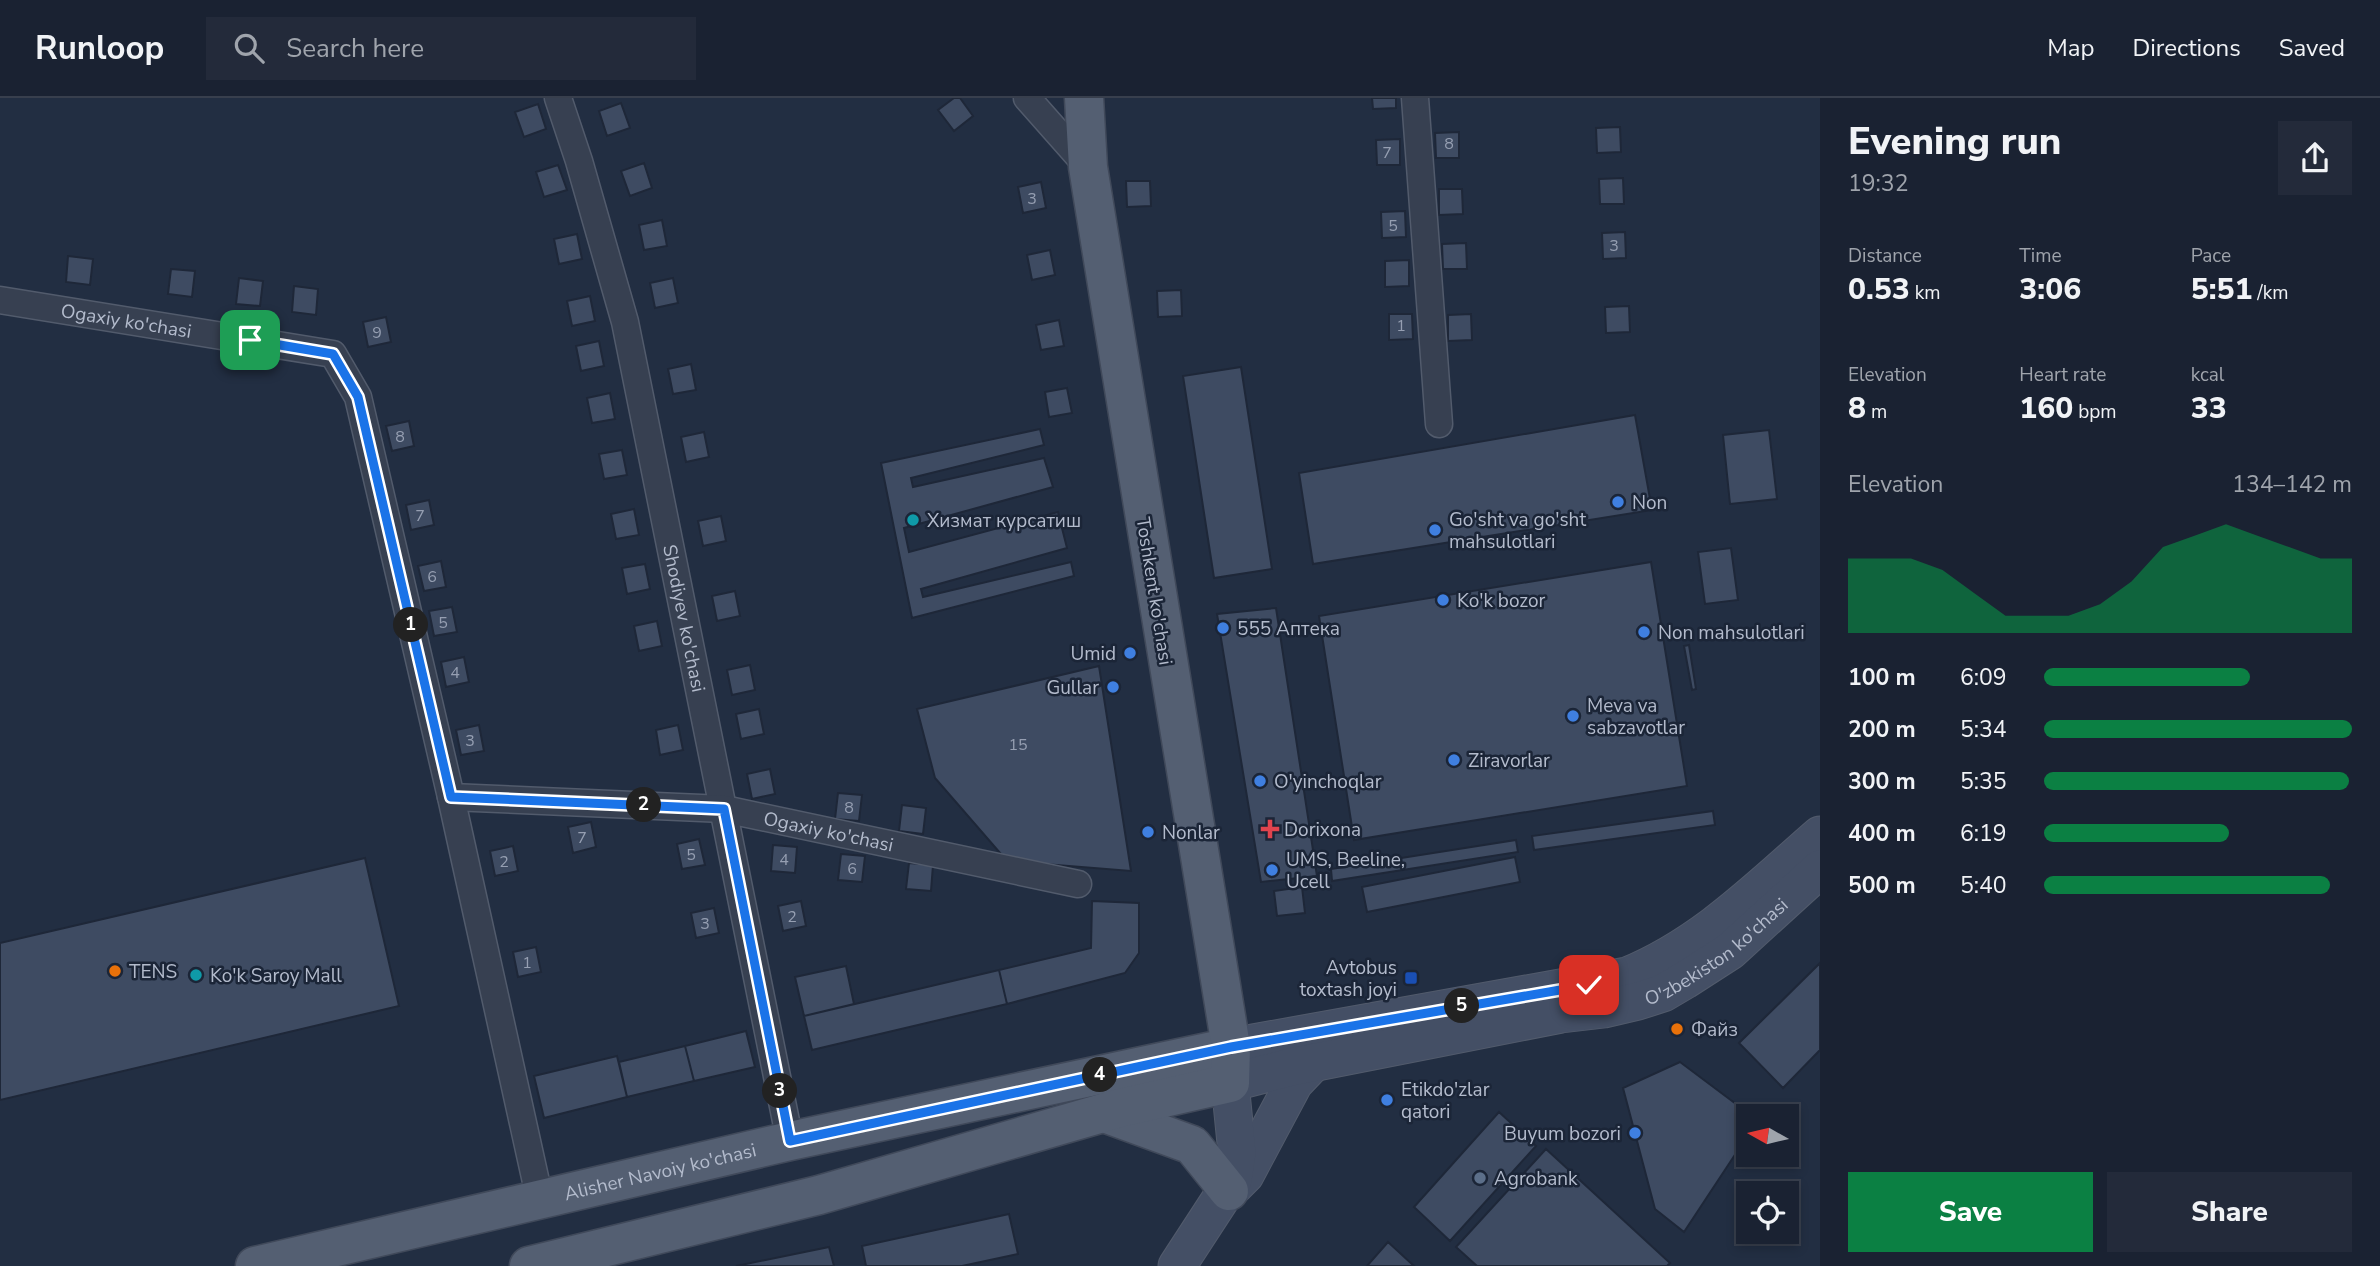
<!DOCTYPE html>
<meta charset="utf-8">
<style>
:root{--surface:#1a2232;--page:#232a3a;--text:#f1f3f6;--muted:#9fa4ac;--line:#383f4d;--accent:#0b8043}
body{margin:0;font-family:"Nunito Sans",sans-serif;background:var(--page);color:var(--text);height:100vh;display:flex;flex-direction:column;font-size:26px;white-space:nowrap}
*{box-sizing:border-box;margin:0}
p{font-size:23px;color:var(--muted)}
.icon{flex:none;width:38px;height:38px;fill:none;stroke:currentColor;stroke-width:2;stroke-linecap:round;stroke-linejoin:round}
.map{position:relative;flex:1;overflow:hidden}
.drawer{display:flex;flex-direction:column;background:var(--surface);width:560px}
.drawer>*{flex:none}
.needle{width:46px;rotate:278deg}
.fabs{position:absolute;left:1736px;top:1006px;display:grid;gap:14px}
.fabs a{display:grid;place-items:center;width:63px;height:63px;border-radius:0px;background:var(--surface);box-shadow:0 4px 10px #0003,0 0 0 2px var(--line);font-size:35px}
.pin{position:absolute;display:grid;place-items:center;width:60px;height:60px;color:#fff;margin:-30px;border-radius:14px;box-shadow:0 4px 10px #0006}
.km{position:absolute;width:35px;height:35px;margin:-18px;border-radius:50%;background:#222;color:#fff;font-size:19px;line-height:35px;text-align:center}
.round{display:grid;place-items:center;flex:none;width:74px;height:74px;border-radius:0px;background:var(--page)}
.summary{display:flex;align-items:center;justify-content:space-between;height:119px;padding:0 28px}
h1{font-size:38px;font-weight:800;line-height:52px}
.metrics{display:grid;grid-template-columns:repeat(3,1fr);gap:10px;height:119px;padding:7px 28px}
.metrics div{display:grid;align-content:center}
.metrics b{font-size:30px;font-weight:800}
.metrics small{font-size:19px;font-weight:400}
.metrics p{font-size:19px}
.chart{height:196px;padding:14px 28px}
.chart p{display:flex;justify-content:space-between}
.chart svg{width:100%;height:126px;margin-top:7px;fill:var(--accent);opacity:.7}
.action{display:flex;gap:14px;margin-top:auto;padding:14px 28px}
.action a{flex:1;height:80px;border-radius:0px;background:var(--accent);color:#fff;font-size:28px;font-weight:800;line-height:80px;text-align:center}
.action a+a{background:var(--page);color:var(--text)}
ul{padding:0 28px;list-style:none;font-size:23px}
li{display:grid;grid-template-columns:112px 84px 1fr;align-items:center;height:52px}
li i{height:18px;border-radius:9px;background:var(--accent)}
header{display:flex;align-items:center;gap:42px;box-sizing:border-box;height:98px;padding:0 35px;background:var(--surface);border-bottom:2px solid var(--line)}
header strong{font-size:33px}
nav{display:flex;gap:38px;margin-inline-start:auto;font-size:24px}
.search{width:490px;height:63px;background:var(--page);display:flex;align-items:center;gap:18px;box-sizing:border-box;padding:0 24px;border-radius:0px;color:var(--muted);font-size:26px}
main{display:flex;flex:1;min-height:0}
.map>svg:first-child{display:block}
.building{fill:#3e4b62;stroke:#1e2738;stroke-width:2}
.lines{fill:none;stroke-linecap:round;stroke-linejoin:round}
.street-casing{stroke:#525b6c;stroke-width:29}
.secondary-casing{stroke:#525b6c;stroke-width:39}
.primary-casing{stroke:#40495a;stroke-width:41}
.street{stroke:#374051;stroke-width:26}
.secondary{stroke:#444f65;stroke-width:37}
.primary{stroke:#545f72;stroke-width:38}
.route-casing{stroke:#fff;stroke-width:14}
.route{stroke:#1a73e8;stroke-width:9}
.shop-dot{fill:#3f7fe0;stroke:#1b2537;stroke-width:2.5}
.culture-dot{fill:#0f9aa8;stroke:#1b2537;stroke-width:2.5}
.health-dot{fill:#e0444e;stroke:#1b2537;stroke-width:2.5}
.food-dot{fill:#e8710a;stroke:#1b2537;stroke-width:2.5}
.transit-dot{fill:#1a4fb4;stroke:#1b2537;stroke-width:2.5}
.service-dot{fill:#5c6f8a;stroke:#1b2537;stroke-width:2.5}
.labels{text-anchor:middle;stroke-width:5;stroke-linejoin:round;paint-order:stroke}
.number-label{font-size:16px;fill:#969fb2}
.street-label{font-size:19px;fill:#b3bbcc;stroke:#1b2537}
.poi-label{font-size:19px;fill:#b3bbcc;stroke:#1b2537;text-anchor:start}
</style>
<header>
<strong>Runloop</strong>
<div class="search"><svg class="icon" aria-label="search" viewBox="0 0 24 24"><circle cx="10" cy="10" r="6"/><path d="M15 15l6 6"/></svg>Search here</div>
<nav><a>Map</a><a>Directions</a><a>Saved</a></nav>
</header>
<main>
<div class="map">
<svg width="1820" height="1168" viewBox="0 0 1820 1168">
<rect width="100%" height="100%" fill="#222e42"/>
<path class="building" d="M 954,0 L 960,0 L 973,18 L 954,33 L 938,12 Z
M 1372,0 L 1396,0 L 1396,10 L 1373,11 Z
M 621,5 L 630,30 L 607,38 L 599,13 Z
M 538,6 L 546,31 L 524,39 L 515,14 Z
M 1620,29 L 1621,54 L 1597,55 L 1596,30 Z
M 1459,34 L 1459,60 L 1436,60 L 1435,35 Z
M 1400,41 L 1400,67 L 1377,67 L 1376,42 Z
M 644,65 L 652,90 L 630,98 L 621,73 Z
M 558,67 L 567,92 L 544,99 L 536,74 Z
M 1623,80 L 1624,106 L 1600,106 L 1599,81 Z
M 1126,83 L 1150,83 L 1151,108 L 1127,109 Z
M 1041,84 L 1046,110 L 1023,115 L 1018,89 Z
M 1439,91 L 1462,91 L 1463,116 L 1439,117 Z
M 1405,113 L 1406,139 L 1382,140 L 1381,114 Z
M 662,122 L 667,148 L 644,152 L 639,127 Z
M 1625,134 L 1626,160 L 1603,161 L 1602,135 Z
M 577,136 L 582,161 L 559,166 L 554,141 Z
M 1466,145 L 1467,171 L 1443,171 L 1442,146 Z
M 1050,152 L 1055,177 L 1032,182 L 1027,157 Z
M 68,158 L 93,161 L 90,187 L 66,184 Z
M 1409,162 L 1409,188 L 1385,189 L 1385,163 Z
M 171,171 L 195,173 L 192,199 L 168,196 Z
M 239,180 L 263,183 L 260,208 L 236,206 Z
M 673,180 L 678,205 L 655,210 L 650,185 Z
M 294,188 L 318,191 L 316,217 L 292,214 Z
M 1181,192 L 1182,218 L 1158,219 L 1157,193 Z
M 590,198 L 595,223 L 572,228 L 567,203 Z
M 1629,208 L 1630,234 L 1606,235 L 1605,209 Z
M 1389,216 L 1412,216 L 1413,241 L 1389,242 Z
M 1471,216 L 1472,242 L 1448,243 L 1448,217 Z
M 386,219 L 391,244 L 368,249 L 363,224 Z
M 1059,222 L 1064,248 L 1041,252 L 1036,227 Z
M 599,243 L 604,268 L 581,273 L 576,248 Z
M 691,266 L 696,292 L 673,296 L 668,271 Z
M 1241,269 L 1272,471 L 1214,480 L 1183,278 Z
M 1067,290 L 1072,315 L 1049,319 L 1045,294 Z
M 610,295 L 615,321 L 592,325 L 587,300 Z
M 1635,317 L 1652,412 L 1313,466 L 1299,375 Z
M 409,323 L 414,348 L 392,353 L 386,328 Z
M 1040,331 L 1044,347 L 911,380 L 913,389 L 1044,360 L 1053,389 L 904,430 L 909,454 L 1058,414 L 1067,450 L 921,491 L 923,499 L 1071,464 L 1074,478 L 912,520 L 881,365 Z
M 1769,332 L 1777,401 L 1730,406 L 1723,337 Z
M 704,334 L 709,359 L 686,364 L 681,339 Z
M 622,352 L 627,377 L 604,381 L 599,356 Z
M 429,402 L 434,427 L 411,432 L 406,407 Z
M 634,411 L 639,437 L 616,441 L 611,416 Z
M 721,418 L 726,443 L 703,448 L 698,423 Z
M 1731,450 L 1738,502 L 1705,506 L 1698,454 Z
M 441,463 L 446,489 L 424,493 L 418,468 Z
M 1651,464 L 1687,688 L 1354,742 L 1319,518 Z
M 645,466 L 650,491 L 627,496 L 622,470 Z
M 735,493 L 740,518 L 717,523 L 712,498 Z
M 452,509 L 457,534 L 434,538 L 429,513 Z
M 1276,510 L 1317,778 L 1261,784 L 1217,516 Z
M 657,523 L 662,548 L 639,553 L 634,528 Z
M 1689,547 L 1696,591 L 1692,592 L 1684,548 Z
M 464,559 L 469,584 L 446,589 L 441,564 Z
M 750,567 L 755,592 L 732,597 L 727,572 Z
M 1099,568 L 1131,773 L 1007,763 L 935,680 L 917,611 Z
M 759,611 L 764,636 L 741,641 L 736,616 Z
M 479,627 L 484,653 L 461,657 L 456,632 Z
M 678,627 L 683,652 L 660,657 L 656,632 Z
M 770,671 L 775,696 L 752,701 L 747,676 Z
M 838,695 L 862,697 L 859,723 L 835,721 Z
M 902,707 L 926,710 L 923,736 L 899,733 Z
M 1713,713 L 1715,727 L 1534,752 L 1532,738 Z
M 591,724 L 596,749 L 573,755 L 568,729 Z
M 699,741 L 705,767 L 682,771 L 677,746 Z
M 1516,742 L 1518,754 L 1332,783 L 1331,771 Z
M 773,747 L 797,749 L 795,775 L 771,773 Z
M 513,748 L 518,773 L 495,778 L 490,753 Z
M 841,756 L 865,758 L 862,784 L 838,782 Z
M 1515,759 L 1520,784 L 1367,814 L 1362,789 Z
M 365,760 L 399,908 L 0,1002 L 0,845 Z
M 909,765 L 933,767 L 931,793 L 906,791 Z
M 1302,789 L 1305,815 L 1277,818 L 1274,793 Z
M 801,803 L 806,828 L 783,833 L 778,808 Z
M 1092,803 L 1139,805 L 1139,855 L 1125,875 L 1007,906 L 999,872 L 1091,850 Z
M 714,810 L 719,835 L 696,840 L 691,815 Z
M 536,849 L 541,874 L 518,879 L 513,854 Z
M 1820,865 L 1820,952 L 1783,990 L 1739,945 Z
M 846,868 L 854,906 L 804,918 L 795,879 Z
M 999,872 L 1007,906 L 812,952 L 804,918 Z
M 746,933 L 755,969 L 694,983 L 685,948 Z
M 685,948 L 694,983 L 627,999 L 619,964 Z
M 617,958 L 627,999 L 544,1020 L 534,978 Z
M 1680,964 L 1752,1018 L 1748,1018 L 1748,1037 L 1684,1134 L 1655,1111 L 1623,990 Z
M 1499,1014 L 1536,1048 L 1450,1143 L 1414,1109 Z
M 1546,1051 L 1670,1165 L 1667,1168 L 1477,1168 L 1456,1149 Z
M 1009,1116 L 1018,1156 L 962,1168 L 866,1168 L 862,1148 Z
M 1388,1144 L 1414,1168 L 1367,1168 Z
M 829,1149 L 834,1168 L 736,1168 Z"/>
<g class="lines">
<defs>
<g id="street">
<path id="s1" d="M 558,0 L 579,63 L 625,224 L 790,1043"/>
<path d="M 1027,0 L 1088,69"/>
<path d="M 1415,0 L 1439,326"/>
<path id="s2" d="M 0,202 L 333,256 L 358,299 L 451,699 L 724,711 L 1078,786"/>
<path d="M 451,699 L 540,1102"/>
</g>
<g id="secondary">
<path d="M 1231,949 L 1627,878 C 1703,847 1759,790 1820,737"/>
<path d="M 1234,1088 L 1245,1077 L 1294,985 L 1314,964"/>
<path id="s3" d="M 1177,1168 L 1233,1082 L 1237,1055 L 1230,985 L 1291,969 L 1561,916 L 1604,911 L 1638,903 L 1663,895 L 1685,882 L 1730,853 L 1820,771"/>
</g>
<g id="primary">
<path d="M 1104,1015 L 1192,1047 L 1229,1093"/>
<path id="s4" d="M 255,1168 L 790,1043 L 1231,949"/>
<path d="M 529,1168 L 819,1097 L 1120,1010 L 1230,985 L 1231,949 L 1088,69 L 1084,0"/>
</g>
</defs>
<use href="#street" class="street-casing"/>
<use href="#secondary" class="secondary-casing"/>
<use href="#primary" class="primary-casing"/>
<use href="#street" class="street"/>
<use href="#secondary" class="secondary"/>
<use href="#primary" class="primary"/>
</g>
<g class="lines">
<defs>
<path id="route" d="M 250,242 L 333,256 L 358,299 L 451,699 L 724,711 L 790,1043 L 1231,949 L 1589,887"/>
</defs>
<use href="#route" class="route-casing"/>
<use href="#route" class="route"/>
</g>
<g class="shop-dot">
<circle cx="1618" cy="404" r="7"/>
<circle cx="1435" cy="432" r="7"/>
<circle cx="1443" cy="502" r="7"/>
<circle cx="1223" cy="530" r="7"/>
<circle cx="1644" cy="534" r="7"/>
<circle cx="1130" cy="555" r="7"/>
<circle cx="1113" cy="589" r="7"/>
<circle cx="1573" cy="618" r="7"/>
<circle cx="1454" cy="662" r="7"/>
<circle cx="1260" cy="683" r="7"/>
<circle cx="1148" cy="734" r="7"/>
<circle cx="1272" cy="772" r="7"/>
<circle cx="1387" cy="1002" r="7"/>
<circle cx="1635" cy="1035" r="7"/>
</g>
<g class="culture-dot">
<circle cx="913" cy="422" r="7"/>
<circle cx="196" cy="877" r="7"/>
</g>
<path class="health-dot" d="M1266.5 720.5h7v7h7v7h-7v7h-7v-7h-7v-7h7z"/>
<g class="food-dot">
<circle cx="115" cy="873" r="7"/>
<circle cx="1677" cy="931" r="7"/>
</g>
<rect class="transit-dot" x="1404" y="873" width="14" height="14" rx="3.5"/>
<circle class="service-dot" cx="1480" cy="1080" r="7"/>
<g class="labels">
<g class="number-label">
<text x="1449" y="51">8</text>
<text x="1387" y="60">7</text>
<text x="1032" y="106">3</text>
<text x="1393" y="133">5</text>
<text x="1614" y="153">3</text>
<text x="1401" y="233">1</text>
<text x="377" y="240">9</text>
<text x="400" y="344">8</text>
<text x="420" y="423">7</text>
<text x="432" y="484">6</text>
<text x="443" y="530">5</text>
<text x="455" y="580">4</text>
<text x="470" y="648">3</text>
<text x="1018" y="652">15</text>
<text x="849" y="715">8</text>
<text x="582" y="745">7</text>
<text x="691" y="762">5</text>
<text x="784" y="767">4</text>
<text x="504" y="769">2</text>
<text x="852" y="776">6</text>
<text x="792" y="824">2</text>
<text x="705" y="831">3</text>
<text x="527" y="870">1</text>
</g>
<g class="street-label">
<text dy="7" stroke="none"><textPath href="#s2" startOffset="128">Ogaxiy ko'chasi</textPath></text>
<text transform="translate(1155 493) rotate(81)" y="7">Toshkent ko'chasi</text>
<text dy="7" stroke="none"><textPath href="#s1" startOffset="536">Shodiyev ko'chasi</textPath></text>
<text dy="7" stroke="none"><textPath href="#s2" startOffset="1178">Ogaxiy ko'chasi</textPath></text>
<text dy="7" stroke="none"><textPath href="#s3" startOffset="710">O'zbekiston ko'chasi</textPath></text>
<text dy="7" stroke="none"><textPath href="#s4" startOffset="416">Alisher Navoiy ko'chasi</textPath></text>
</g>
<g class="poi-label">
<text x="1632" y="411">Non</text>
<text x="1449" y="428">Go'sht va go'sht<tspan x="1449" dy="22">mahsulotlari</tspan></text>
<text x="927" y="429">Хизмат курсатиш</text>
<text x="1457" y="509">Ko'k bozor</text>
<text x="1237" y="537">555 Аптека</text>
<text x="1658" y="541">Non mahsulotlari</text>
<text x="1116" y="562" text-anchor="end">Umid</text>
<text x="1099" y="596" text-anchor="end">Gullar</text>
<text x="1587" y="614">Meva va<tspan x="1587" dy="22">sabzavotlar</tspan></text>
<text x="1468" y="669">Ziravorlar</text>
<text x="1274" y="690">O'yinchoqlar</text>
<text x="1284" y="738">Dorixona</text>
<text x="1162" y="741">Nonlar</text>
<text x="1286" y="768">UMS, Beeline,<tspan x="1286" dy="22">Ucell</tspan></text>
<text x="1397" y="876" text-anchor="end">Avtobus<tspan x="1397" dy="22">toxtash joyi</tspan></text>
<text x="129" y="880">TENS</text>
<text x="210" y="884">Ko'k Saroy Mall</text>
<text x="1691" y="938">Файз</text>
<text x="1401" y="998">Etikdo'zlar<tspan x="1401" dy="22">qatori</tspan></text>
<text x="1621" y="1042" text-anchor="end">Buyum bozori</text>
<text x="1494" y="1087">Agrobank</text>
</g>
</g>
</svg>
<div class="fabs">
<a><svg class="needle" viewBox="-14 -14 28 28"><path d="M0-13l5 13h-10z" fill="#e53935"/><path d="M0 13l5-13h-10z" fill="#9fa4ac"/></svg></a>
<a><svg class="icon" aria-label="locate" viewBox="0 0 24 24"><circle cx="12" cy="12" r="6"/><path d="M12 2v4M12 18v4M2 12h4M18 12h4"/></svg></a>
</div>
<div class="pin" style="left:250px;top:242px;background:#1e9e55"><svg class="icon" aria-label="arrive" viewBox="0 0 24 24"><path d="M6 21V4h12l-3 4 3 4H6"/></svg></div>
<div class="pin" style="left:1589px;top:887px;background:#d93025"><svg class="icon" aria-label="check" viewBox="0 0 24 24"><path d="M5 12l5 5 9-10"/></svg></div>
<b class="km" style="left:411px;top:527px">1</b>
<b class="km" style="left:644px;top:707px">2</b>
<b class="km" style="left:780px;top:993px">3</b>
<b class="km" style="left:1100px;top:977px">4</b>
<b class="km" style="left:1462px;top:908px">5</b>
</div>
<section class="drawer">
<div class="summary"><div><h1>Evening run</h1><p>19:32</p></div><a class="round"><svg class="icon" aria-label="share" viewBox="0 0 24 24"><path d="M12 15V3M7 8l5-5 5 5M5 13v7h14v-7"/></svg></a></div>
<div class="metrics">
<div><p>Distance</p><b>0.53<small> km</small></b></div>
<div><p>Time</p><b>3:06</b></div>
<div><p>Pace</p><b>5:51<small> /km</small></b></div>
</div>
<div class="metrics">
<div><p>Elevation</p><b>8<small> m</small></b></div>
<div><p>Heart rate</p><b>160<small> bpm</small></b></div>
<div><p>kcal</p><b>33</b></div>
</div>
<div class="chart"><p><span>Elevation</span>134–142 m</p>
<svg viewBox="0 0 160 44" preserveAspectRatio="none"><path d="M0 44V18L10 18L20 18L30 22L40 30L50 38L60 38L70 38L80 34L90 26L100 14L110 10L120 6L130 10L140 14L150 18L160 18V44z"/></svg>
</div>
<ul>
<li><b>100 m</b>6:09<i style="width:67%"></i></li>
<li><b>200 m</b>5:34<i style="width:100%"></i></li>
<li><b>300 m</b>5:35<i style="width:99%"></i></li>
<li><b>400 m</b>6:19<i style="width:60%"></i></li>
<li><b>500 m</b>5:40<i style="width:93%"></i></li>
</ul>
<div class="action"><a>Save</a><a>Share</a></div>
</section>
</main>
